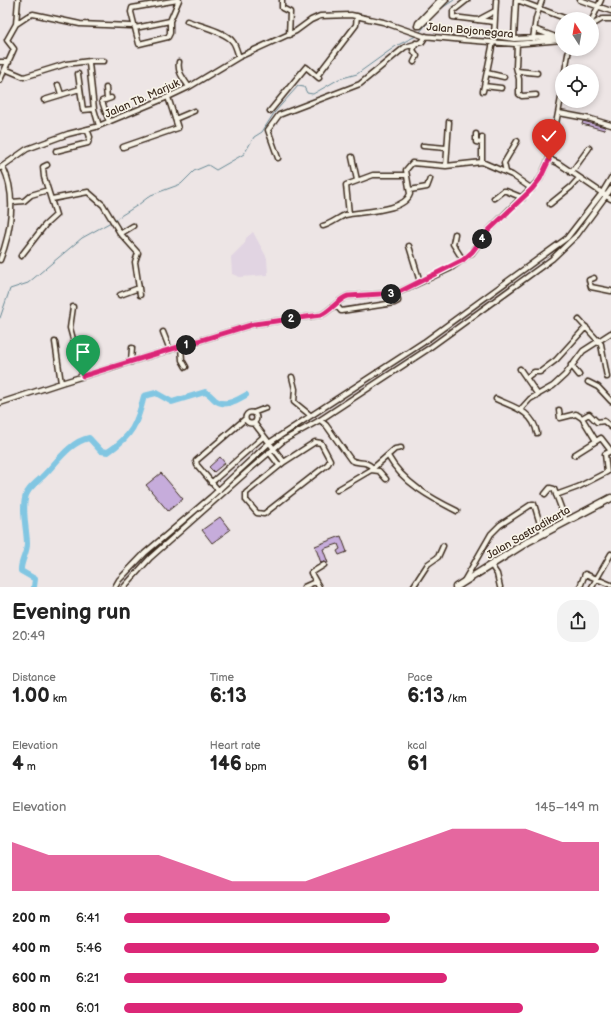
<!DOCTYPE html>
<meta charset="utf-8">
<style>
:root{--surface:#fff;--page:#f2f2f2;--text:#222;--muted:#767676;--accent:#db2777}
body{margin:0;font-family:"Balsamiq Sans",sans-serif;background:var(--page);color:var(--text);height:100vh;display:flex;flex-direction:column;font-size:15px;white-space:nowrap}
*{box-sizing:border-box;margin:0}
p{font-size:13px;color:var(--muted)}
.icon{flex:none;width:22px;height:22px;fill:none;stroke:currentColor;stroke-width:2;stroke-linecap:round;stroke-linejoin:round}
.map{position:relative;height:587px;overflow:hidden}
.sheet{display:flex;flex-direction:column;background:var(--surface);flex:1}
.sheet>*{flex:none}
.needle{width:26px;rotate:349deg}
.controls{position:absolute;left:555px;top:12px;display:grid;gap:8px}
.controls a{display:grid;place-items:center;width:44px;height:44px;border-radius:50%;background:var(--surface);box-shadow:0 2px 6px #0003;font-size:20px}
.pin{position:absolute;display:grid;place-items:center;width:34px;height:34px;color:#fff;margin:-41px -17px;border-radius:50% 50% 50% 0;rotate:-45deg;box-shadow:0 0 4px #0007}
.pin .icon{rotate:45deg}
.km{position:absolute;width:20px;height:20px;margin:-10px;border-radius:50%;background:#222;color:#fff;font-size:11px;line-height:20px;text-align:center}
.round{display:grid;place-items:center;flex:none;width:42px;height:42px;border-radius:16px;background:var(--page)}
.head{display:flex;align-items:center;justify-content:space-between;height:68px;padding:0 12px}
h1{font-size:22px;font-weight:800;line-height:30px}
.figures{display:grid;grid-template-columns:repeat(3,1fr);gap:6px;height:68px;padding:4px 12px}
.figures div{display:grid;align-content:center}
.figures b{font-size:20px;font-weight:800}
.figures small{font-size:11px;font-weight:400}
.figures p{font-size:11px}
.chart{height:112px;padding:8px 12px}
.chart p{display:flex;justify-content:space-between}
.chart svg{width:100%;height:72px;margin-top:4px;fill:var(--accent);opacity:.7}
ul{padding:0 12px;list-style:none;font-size:13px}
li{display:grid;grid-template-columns:64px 48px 1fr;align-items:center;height:30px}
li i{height:10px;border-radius:5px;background:var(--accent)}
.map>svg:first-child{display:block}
.built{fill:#e1d4e2}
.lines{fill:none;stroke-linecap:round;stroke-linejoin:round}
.stream{stroke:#658894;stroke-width:1}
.river{stroke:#81c6e2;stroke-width:6}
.building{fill:#c6acdb;stroke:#3b2a1e}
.street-casing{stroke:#3b2a1e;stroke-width:7}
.secondary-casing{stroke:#3b2a1e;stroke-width:9}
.street{stroke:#f7f3e8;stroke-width:4}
.secondary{stroke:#f7f3e8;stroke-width:6}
.route-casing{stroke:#fff;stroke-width:8}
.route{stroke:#db2777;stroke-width:5}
.labels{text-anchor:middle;stroke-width:3.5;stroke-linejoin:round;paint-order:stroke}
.street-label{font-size:11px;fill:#3b2a1e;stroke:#f7f3e8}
</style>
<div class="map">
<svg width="611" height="587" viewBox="0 0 611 587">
<rect width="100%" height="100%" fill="#ede5e5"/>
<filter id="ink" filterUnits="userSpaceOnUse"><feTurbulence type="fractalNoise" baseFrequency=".025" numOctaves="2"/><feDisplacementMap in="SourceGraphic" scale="8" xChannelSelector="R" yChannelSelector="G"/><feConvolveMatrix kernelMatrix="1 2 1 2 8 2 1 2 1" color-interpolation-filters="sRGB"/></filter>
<g filter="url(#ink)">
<path class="built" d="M 253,232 L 267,258 L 268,275 L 240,277 L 232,274 L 231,257 L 245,243 L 246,238 Z"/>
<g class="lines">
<path class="stream" d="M 436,12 L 454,0
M 420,32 L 433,16
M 114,220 L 138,205 L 151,195 L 181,184 L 194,171 L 208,165 L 216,170 L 244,154 L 254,137 L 262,132 L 274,113 L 298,86 L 304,87 L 307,93 L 313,94 L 339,79 L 357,74 L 396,46 L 416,36
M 0,318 L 10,289 L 28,283 L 82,238 L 111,222"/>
<path class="river" d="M 34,587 L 35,579 L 21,571 C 20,562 27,554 27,544 C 27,530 21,509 26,495 C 29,487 36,483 42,477 C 56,464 69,442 89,438 L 101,451 L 108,452 C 132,436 137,424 144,396 L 156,393 L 172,402 L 205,392 C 210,394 212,397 215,400 C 225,408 237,400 246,395"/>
</g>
<path class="building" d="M 583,121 L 605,127 L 604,130 L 582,124 Z
M 220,457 L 225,463 L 214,472 L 209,467 Z
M 161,473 L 183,499 L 168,511 L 146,485 Z
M 220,517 L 230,530 L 212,543 L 202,530 Z
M 341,536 L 347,552 L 339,555 L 337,551 L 340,549 L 338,544 L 323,549 L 328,563 L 321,563 L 315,546 Z"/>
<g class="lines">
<defs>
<path id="street" d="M 178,0 L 132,8 L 131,12 L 139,44 L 168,37 L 170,33 L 170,21 L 179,0
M 282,0 L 282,8 L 290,12 L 289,35
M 440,0 L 418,23 L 417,26 L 420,26 L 446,0
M 467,0 L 453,11 L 453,17 L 494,22
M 496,0 L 494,36 L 514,39
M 516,0 L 514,39 L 555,37 L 562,34
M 517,0 L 567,19
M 580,0 L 611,11
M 478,20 L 495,11
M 592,20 L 601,0
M 187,21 C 198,25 227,32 233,42 C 236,46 237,52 239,57
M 16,24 L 28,16 L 33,14 L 80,24 L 131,26
M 592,25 L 602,19 L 611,19
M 135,28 L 170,21
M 534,29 L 553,36
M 533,39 L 536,18 L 542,0
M 517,44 L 516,67 L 519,79 L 519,94 L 522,96 L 536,95
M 0,62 L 9,62
M 179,62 C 177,72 184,79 189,87
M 414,62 L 417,56 L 413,50 L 416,43
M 5,69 L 24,77 L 66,64 L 90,61
M 517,71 L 537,73
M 565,71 L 569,49
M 487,73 L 504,77
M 78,74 L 83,110 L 94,109
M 317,76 L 356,25 L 357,16
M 0,80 L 14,49 L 7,40 L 16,24 L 18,0
M 58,85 L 61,94
M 484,86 L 501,88
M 106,88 L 107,99
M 483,91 L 493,42
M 44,100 L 80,89
M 270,111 L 306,67 L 319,78
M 559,113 L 591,119 L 611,125
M 175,119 L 194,111
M 109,122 L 102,101 L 111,98
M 99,126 L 94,109 L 89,63 L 90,61 L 104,61
M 476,134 L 476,142 L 482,143
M 423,146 L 446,148
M 123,147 L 178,128 L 168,97
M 56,151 L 88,143 L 90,137 L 87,129
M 352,157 L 357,180
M 278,158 L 268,130 L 279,115 L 360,84 L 405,47 L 422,42 L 426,36
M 549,159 L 558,163 L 611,199
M 482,162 L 482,137
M 446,166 L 449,122
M 0,168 L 27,149 L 68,134 L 96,127 L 168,97 L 189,87 L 239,57 L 296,31 L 311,20 L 320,16 L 351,15 L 383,22 L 423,36 L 464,40 L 515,44 L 562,40
M 506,172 L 504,163 L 517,141
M 571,173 L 589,148
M 410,190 L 427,187 L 430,179
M 494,198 L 503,191 L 506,191 L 523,198
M 52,199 L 88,192 L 103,205 L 120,233 L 138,253 L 135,262 L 140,295
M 12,202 L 24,201 L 31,195 L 48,190
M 550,204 L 571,187 L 579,178
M 349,214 L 346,185 L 373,175 L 406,175
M 323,226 C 331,224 338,218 345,215 C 361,211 404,212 410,194 L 406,170 L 412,163 L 446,166 L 482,162 L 512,175 L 532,189
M 120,234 L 133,226
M 455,234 L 453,244 L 463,260
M 409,246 L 420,282
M 21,256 L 45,225 L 56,215 L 44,177 L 43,167 L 47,165
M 0,260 C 11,232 17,195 3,167
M 594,278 L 589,280 L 591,287 L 611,291
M 120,295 L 139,288
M 336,305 L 341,311 L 394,303 L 398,301 L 397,293
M 73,307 L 70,328 L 83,376
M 579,320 L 601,344 L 607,377
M 163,332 L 170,350
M 55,342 L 61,383
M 181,347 L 182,360 L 186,367
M 131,362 L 132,348
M 571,365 L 579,375
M 520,369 L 538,395
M 292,377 L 295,389 L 294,402 L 310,415
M 526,378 L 534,372 L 540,372 L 556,360 L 586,327
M 588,382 L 598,387 L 611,401
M 496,399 C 513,407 533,411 537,433
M 0,403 L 61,383 L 254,324 L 321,315 C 331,311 338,299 348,296 L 397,293 L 451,268 L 472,253 L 489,230 L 540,179 L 549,159 L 562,93
M 520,410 L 530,399 L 553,386 L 565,375 L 583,351 L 611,333
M 559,410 L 560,418 L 576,414 L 582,418 L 589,414 L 597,422 L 604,421 L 611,427
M245.5 418a5.5 5.5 0 1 1 11 0a5.5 5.5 0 1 1-11 0Z
M 253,413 L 266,408
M 582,418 L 596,441
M 320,420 L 326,425 L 351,460 C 359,465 364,459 373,468
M 254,423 L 284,462
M 315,442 L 321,443 L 330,460 L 328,464 L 264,514 L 257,513 L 246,500 L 246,493 L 284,462 Z
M 269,452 L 279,465
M 574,455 L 601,438 L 611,451
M 388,456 C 403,483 431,498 457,511
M 371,470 L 379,471 L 386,479
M 211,483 L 263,437
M 337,490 L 371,470 L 395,449 L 401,448
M 219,491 L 197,465 L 196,461 L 245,419
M 545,494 L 550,488 L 554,489 L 566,521
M 556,495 L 578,487 L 607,472 L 605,454 L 611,451
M 491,565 L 497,574 L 500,587
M 464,581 L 491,534 L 500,525 L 532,504 L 534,504 L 543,534
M 115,587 L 119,580 L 145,553 L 211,497 L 269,443 L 424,342 L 567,238 L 602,193 L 611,178
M 124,587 L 150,558 L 249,470 L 284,440 L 320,420 L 428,349 L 552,259 L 577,235 L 611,189
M 304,587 L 315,582
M 319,587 L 311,573 L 324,565
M 413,587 L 428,564 L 438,557 L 443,546
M 580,587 L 585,574 L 611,585
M 592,587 L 611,554"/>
<path id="secondary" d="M 456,587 L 529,541 L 611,498"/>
</defs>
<use href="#street" class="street-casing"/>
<use href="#secondary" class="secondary-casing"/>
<use href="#street" class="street"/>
<use href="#secondary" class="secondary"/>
</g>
</g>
<g class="lines" filter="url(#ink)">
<defs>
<path id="route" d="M 83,376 L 254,324 L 321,315 C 331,311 338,299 348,296 L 397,293 L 463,260 L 472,252 L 489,230 L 532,189 L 540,179 L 549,160"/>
</defs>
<use href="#route" class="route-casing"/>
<use href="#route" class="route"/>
</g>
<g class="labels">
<g class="street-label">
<text transform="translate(470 30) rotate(5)" y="4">Jalan Bojonegara</text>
<text transform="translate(142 98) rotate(-24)" y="4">Jalan Tb. Marjuk</text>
<text transform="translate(528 532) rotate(-30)" y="4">Jalan Sastradikarta</text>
</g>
</g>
</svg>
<div class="controls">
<a><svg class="needle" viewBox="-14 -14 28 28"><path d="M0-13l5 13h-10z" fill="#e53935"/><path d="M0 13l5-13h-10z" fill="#767676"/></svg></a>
<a><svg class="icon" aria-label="locate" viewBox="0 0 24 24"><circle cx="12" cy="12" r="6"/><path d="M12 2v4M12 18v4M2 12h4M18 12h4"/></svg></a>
</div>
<div class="pin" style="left:83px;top:376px;background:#1e9e55"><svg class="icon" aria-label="arrive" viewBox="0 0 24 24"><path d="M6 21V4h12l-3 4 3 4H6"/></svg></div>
<div class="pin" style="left:549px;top:160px;background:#d93025"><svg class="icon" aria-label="check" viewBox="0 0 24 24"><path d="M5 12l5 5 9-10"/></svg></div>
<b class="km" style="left:186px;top:345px">1</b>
<b class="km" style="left:291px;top:319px">2</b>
<b class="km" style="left:391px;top:294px">3</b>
<b class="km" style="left:482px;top:239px">4</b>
</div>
<section class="sheet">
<div class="head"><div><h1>Evening run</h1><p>20:49</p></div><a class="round"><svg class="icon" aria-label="share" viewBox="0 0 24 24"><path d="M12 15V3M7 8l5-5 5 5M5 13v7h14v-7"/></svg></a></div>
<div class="figures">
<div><p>Distance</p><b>1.00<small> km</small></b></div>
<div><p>Time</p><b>6:13</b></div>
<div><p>Pace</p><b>6:13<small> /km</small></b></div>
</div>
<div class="figures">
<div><p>Elevation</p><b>4<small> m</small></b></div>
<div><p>Heart rate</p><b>146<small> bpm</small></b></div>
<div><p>kcal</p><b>61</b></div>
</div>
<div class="chart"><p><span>Elevation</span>145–149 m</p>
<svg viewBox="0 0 160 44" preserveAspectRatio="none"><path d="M0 44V14L10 22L20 22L30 22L40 22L50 30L60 38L70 38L80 38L90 30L100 22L110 14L120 6L130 6L140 6L150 14L160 14V44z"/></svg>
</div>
<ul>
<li><b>200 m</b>6:41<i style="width:56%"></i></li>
<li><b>400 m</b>5:46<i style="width:100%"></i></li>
<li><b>600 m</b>6:21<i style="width:68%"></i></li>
<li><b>800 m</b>6:01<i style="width:84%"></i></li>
</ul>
</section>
